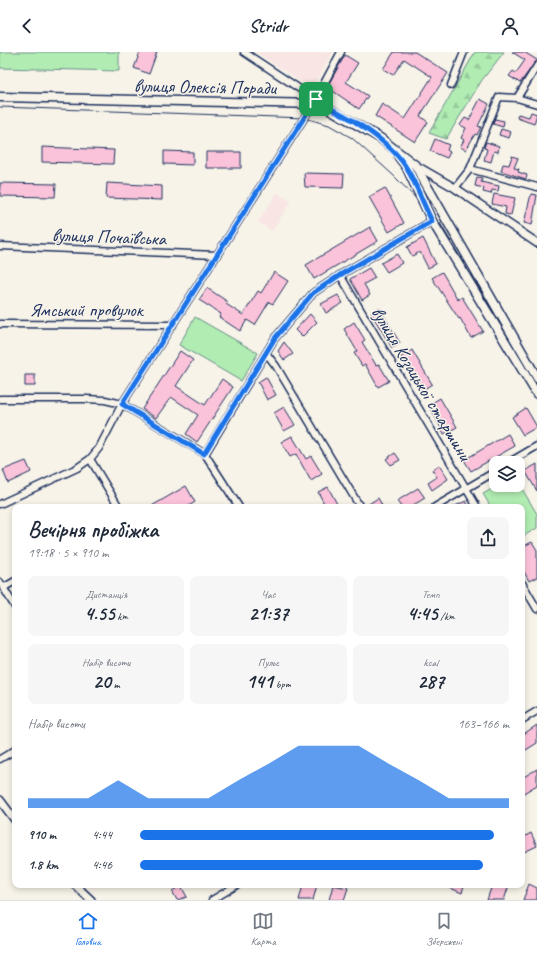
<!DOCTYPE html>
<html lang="uk">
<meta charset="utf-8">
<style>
:root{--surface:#fff;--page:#f6f6f7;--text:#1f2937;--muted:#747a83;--line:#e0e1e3;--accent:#1a73e8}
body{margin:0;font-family:Caveat,sans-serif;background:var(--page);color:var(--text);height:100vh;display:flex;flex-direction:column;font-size:15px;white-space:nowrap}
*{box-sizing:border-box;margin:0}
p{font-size:13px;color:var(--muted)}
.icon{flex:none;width:22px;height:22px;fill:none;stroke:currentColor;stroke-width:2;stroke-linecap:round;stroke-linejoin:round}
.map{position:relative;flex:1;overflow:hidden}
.panel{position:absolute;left:12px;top:452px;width:513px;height:384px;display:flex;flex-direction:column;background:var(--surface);border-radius:8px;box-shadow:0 2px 6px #0003}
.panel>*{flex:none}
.controls{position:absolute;left:489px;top:404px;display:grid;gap:8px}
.controls a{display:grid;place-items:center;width:36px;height:36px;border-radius:8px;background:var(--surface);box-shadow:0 2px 6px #0003;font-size:20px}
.pin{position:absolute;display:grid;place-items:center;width:34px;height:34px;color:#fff;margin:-17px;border-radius:8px;box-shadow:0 2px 6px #0006}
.round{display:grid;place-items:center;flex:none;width:42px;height:42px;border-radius:8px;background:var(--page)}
.head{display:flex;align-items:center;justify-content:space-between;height:68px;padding:0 16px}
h1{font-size:22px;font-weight:700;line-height:30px}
.metrics{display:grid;grid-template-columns:repeat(3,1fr);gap:6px;height:68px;padding:4px 16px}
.metrics div{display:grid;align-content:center;border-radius:8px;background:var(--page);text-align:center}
.metrics b{font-size:20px;font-weight:700}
.metrics small{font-size:11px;font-weight:400}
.metrics p{font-size:11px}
.chart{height:112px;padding:8px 16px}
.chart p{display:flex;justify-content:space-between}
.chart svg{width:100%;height:72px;margin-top:4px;fill:var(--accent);opacity:.7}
ul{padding:0 16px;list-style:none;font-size:13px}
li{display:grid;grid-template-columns:64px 48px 1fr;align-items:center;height:30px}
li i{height:10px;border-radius:5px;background:var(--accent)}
header{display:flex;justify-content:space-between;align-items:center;height:52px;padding:0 16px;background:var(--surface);font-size:18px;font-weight:700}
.tab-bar{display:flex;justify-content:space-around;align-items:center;height:56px;border-top:1px solid var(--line);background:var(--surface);font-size:11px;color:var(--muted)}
.tab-bar a{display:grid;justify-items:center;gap:2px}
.tab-bar .current{color:var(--accent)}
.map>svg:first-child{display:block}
.built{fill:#f8e5e4}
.forest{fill:url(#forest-firs);stroke:#668e88}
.park{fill:#b1ecb2;stroke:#668e88}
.building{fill:#fbc3d9;stroke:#1b2f5e}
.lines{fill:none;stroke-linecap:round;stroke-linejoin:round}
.minor-casing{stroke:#1b2f5e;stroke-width:9}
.tertiary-casing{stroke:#1b2f5e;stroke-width:10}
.secondary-casing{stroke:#1b2f5e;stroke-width:11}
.minor{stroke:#f7f3e8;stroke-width:6}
.tertiary{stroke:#f7f3e8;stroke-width:7}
.secondary{stroke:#f7f3e8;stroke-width:8}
.tram{stroke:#1b2f5e;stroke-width:1}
.route-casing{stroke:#fff;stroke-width:8}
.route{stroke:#1a73e8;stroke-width:5}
.labels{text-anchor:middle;stroke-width:3;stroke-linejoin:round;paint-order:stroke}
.street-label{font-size:19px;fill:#1b2f5e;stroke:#f7f3e8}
</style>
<header><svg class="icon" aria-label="back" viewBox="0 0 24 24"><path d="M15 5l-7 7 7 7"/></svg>Stridr<svg class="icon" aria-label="person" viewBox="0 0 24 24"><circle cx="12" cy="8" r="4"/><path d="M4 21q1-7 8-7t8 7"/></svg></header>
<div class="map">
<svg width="537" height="848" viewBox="0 0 537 848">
<defs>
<pattern id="forest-firs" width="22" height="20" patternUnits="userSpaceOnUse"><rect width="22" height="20" fill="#b1ecb2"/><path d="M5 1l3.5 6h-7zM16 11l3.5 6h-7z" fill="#98cb9c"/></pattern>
</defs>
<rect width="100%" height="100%" fill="#f7f3e8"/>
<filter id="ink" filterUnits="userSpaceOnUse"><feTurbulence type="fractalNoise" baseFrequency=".025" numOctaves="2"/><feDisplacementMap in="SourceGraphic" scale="8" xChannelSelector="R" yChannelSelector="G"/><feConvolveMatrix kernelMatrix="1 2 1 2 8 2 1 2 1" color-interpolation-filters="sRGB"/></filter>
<g filter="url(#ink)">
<path class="built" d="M 256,0 L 333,0 L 312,37 Z
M 277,141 L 291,149 L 272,179 L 258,170 Z"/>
<path class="forest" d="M 475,0 L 504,0 L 482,28 L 446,87 L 429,81 Z"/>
<path class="park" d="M 0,0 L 119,0 L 119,19 L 0,16 Z
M 195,265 L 258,301 L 241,329 L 179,293 Z
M 518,430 L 537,462 L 537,476 L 522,485 L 522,455 L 491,455 L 483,442 L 499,433 L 518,433 Z"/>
<path class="building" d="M 140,0 L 157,0 L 149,22 L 134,16 Z
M 394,0 L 415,0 L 448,21 L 420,64 L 428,70 L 415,90 L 375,64 L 382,52 L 405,67 L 432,25 L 404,7 L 393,23 L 383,17 Z
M 512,0 L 524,0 L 537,8 L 520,31 L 509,24 L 513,19 L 516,21 L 525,8 Z
M 345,3 L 358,11 L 346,30 L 368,44 L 359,57 L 327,35 Z
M 480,47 L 489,52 L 478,74 L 481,75 L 477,83 L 475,82 L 466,98 L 460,95 L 464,88 L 461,86 L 466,76 L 460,73 L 465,66 L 469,68 Z
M 531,60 L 537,62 L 534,72 L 517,66 L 518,62 L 529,65 Z
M 495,67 L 504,69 L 503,75 L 493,72 Z
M 501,77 L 511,80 L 509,86 L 499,83 Z
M 435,87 L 449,93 L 447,98 L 450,100 L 447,106 L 430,99 Z
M 486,90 L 499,94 L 498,100 L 494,99 L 491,110 L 484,108 L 487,97 L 484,96 Z
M 42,95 L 114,98 L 113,112 L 42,110 Z
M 164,99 L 193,100 L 193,113 L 164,112 Z
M 206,100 L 241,100 L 241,116 L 206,116 Z
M 512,104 L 518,106 L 514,116 L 519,117 L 518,120 L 527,123 L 526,127 L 501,119 L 503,112 L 509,113 Z
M 304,121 L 344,122 L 343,136 L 305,135 Z
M 477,125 L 482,126 L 481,130 L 499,134 L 498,139 L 492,138 L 491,142 L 483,140 L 484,136 L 475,134 Z
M 0,131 L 56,132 L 55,145 L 0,144 Z
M 107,131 L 162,134 L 162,148 L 106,146 Z
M 385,136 L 404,171 L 389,180 L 369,145 Z
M 494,142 L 515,146 L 511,163 L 505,162 L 506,155 L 492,152 Z
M 531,142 L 537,143 L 532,173 L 524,171 Z
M 370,175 L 378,189 L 314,227 L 306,213 Z
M 423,186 L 436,212 L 428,216 L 420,200 L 412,204 L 407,195 Z
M 397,202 L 402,211 L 387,220 L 381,211 Z
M 369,216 L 375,226 L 364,232 L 370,243 L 362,248 L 350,227 Z
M 274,220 L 288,229 L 273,252 L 269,250 L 255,273 L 247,268 L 240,279 L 219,265 L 221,262 L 199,248 L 207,236 L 228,250 L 226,252 L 243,263 L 258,239 L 261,241 Z
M 442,220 L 458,248 L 462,245 L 483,279 L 471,286 L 460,266 L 459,267 L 432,226 Z
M 338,243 L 343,251 L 326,261 L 321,252 Z
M 379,256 L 400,291 L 392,296 L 371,261 Z
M 310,262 L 317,270 L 302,285 L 295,278 Z
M 354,270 L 365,288 L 362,290 L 376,313 L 379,312 L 389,329 L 378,335 L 365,312 L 362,314 L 354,301 L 357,299 L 344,277 Z
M 284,290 L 293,302 L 284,308 L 278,299 Z
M 412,298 L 432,332 L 421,339 L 401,305 Z
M 180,299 L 193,308 L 176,334 L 205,353 L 222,327 L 233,335 L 197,390 L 186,382 L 198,363 L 171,345 L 156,366 L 142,357 Z
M 25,323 L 35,323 L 35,334 L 25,334 Z
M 266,325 L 276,343 L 267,348 L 258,330 Z
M 440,346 L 457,375 L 444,382 L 429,353 Z
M 284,355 L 295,373 L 284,379 L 274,361 Z
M 526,356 L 537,375 L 523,383 L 512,365 Z
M 508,382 L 515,394 L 471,419 L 464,408 Z
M 292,384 L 306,407 L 311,404 L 322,422 L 311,429 L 296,402 L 290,405 L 281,390 Z
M 395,401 L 400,408 L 391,413 L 386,407 Z
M 26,409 L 31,420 L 8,431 L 3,418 Z
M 537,412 L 537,439 L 525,419 Z
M 439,413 L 448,427 L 432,438 L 428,431 L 437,425 L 432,418 Z
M 186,434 L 195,450 L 187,455 L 150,455 Z
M 328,435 L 337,452 L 331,455 L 326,455 L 318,440 Z
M 418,436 L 425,446 L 410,455 L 401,455 L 397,449 Z
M 378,446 L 383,455 L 364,455 Z
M 466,449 L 469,455 L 453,455 Z
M 532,490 L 537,498 L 537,525 L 529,529 L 522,516 L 522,495 Z
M 537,673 L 537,691 L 526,698 L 522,692 L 522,683 Z
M 537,717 L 537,733 L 522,742 L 522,726 Z
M 531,781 L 537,794 L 522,801 L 522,786 Z
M 529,832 L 537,836 L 537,848 L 523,848 Z
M 303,833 L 317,833 L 313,848 L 299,848 Z
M 333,833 L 348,836 L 344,848 L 329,848 Z
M 443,833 L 464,833 L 462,841 Z
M 492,833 L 509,833 L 504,848 L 487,848 Z
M 181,834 L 187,845 L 177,848 L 172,839 Z"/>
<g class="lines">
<defs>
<path id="minor" d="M 244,0 L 318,49
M 451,33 L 464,0
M 517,46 L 537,14
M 470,117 L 537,135
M 455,136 L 470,117 L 499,45 L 517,46 L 537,52
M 0,194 L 216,203
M 340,223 L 477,455
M 0,272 L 173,273
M 266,301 L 276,314 L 360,455
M 0,347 L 86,347 L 105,348 L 122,352 L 205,402 L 239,455
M 205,402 L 275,286 L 313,241 L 340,223 L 432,169
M 90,407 L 119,455
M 508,411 L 537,394
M 0,452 L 77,416 L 90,407 L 99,396 L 122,352 L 313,52 L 341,0
M 435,455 L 496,419
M 0,530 L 15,555
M 522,531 L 537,557
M 3,536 L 15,529
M 522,668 L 537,659
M 0,707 L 15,698
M 212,848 L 237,833"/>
<path id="tertiary" d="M 415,113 L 455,136 L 537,191
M 0,748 L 15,768
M 75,833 L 91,848"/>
<path id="secondary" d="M 0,45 L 319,52 L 326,55 L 380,86 L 415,113 L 537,326
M 399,105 L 406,114 L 432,169 L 537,342"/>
</defs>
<use href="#minor" class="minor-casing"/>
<use href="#tertiary" class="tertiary-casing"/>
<use href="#secondary" class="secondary-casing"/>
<use href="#minor" class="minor"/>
<use href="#tertiary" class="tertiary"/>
<use href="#secondary" class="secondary"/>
<path class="tram" d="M 0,55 L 305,66 L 329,73 L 352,86 L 393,123 L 440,171 L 537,334"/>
</g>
</g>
<g class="lines" filter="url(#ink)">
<defs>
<path id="route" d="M 316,47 L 323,53 C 346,62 386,88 401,108 C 414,124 422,150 432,169 L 340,223 L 313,241 L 275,286 L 204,402 L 122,352 Z"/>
</defs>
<use href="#route" class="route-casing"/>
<use href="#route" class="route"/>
</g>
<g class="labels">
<g class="street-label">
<text transform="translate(205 34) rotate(1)" y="7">вулиця Олексія Поради</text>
<text transform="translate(109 184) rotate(2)" y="7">вулиця Почаївська</text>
<text x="86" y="264">Ямський провулок</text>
<text transform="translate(422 331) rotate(59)" y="7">вулиця Козацької старшини</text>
</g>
</g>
</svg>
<div class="controls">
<a><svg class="icon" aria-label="layers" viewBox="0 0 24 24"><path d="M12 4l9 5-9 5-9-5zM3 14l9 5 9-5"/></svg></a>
</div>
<div class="pin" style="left:316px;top:47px;background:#1e9e55"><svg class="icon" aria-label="arrive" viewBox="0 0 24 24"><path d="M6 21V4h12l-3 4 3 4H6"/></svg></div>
<section class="panel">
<div class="head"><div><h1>Вечірня пробіжка</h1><p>19:18 · 5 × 910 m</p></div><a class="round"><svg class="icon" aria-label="share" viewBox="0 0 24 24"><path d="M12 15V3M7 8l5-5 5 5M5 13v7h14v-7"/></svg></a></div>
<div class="metrics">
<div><p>Дистанція</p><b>4.55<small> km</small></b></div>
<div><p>Час</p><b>21:37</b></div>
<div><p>Темп</p><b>4:45<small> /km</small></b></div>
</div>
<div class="metrics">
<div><p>Набір висоти</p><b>20<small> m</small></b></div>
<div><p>Пульс</p><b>141<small> bpm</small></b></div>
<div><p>kcal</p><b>287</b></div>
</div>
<div class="chart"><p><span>Набір висоти</span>163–166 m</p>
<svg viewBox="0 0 160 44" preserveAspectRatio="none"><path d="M0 44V38L10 38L20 38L30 27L40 38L50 38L60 38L70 27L80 17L90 6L100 6L110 6L120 17L130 27L140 38L150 38L160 38V44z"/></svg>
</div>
<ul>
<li><b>910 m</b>4:44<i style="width:96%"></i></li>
<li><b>1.8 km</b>4:46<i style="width:93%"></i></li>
</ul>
</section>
</div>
<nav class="tab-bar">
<a class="current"><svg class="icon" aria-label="home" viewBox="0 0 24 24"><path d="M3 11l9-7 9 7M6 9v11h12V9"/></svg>Головна</a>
<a><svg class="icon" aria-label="map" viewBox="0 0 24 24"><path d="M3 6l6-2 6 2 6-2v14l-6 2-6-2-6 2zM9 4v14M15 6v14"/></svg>Карта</a>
<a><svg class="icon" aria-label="saved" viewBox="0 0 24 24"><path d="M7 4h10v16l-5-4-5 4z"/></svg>Збережені</a>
</nav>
